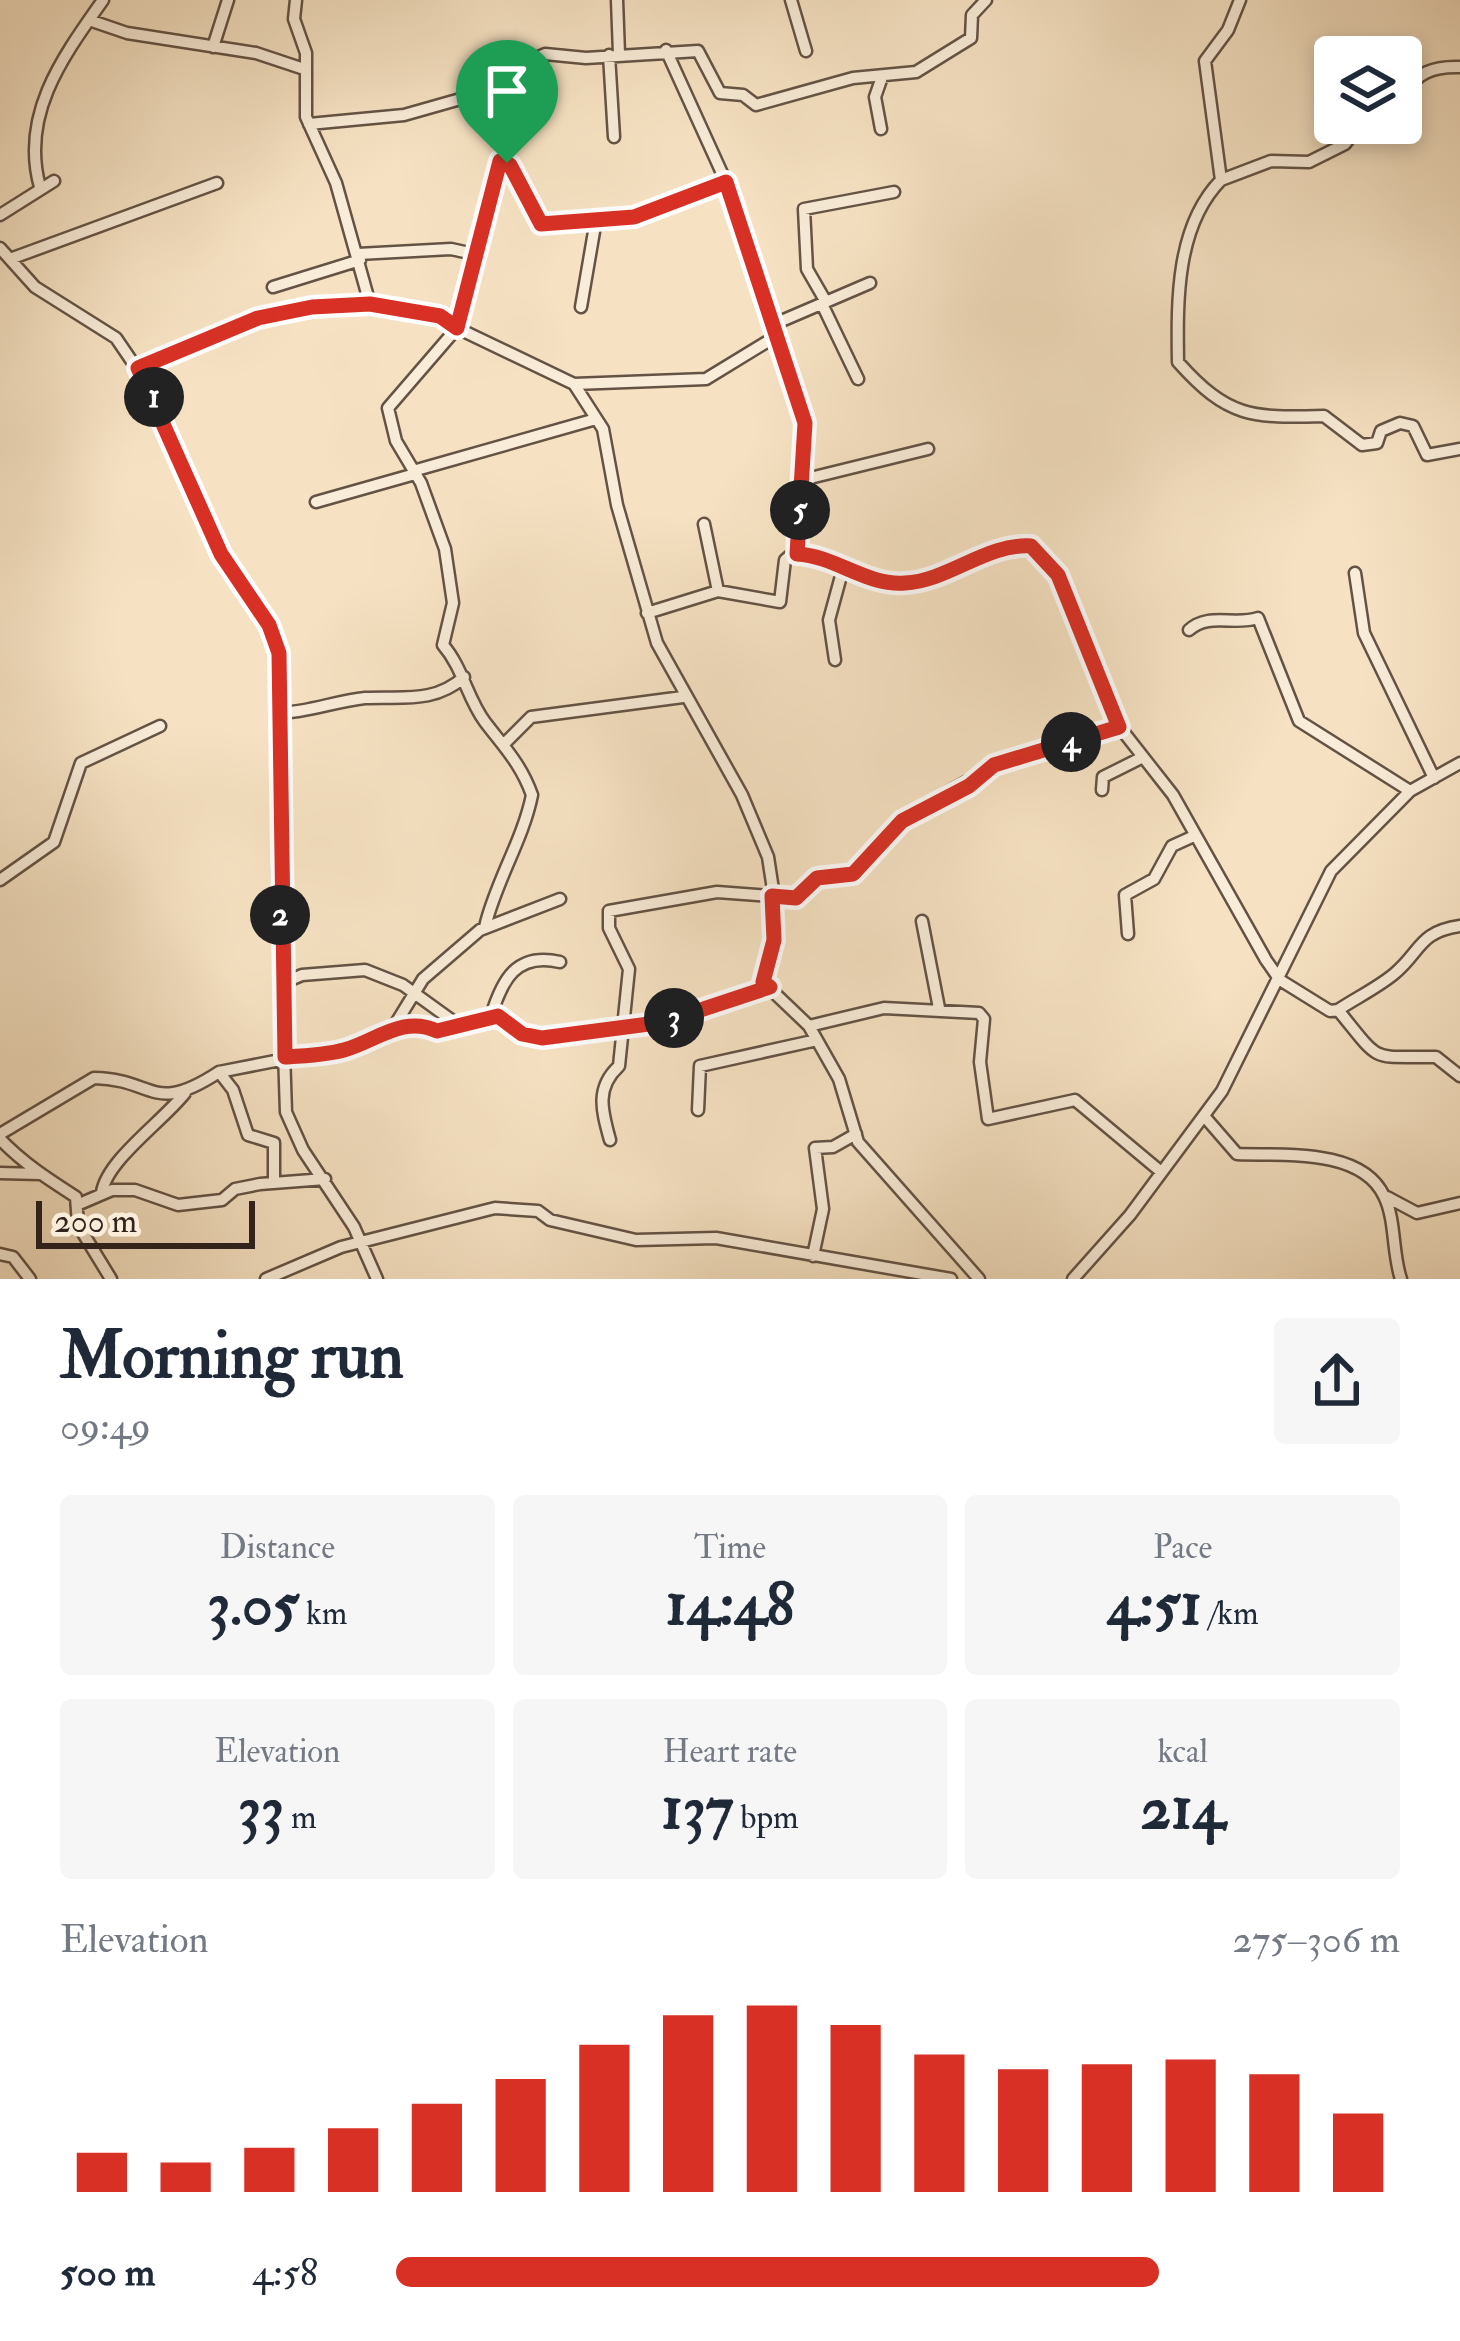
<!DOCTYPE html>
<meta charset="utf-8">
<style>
:root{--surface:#fff;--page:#f6f6f7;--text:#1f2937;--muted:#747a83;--accent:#d93025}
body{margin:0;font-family:"IM FELL Double Pica",serif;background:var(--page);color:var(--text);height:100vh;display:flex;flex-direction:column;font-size:45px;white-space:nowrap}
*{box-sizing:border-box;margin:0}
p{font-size:39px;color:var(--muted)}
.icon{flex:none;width:66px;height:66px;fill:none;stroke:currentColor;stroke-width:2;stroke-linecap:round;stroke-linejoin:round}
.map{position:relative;height:1279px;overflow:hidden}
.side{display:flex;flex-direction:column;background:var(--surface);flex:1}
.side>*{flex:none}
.fabs{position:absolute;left:1314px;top:36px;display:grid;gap:24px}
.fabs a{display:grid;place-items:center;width:108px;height:108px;border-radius:12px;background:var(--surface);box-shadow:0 6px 18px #0003;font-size:60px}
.scale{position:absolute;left:36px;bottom:30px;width:219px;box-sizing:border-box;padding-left:12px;border:6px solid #33231b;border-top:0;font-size:33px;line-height:42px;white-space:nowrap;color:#33231b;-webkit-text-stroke:9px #f9ecd8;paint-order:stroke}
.pin{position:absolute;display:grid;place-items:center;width:102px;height:102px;color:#fff;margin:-123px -51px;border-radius:50% 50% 50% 0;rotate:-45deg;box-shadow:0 0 12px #0007}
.pin .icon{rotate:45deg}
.km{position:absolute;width:60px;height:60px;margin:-30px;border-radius:50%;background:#222;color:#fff;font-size:33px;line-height:60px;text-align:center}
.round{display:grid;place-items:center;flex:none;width:126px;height:126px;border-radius:12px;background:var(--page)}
.overview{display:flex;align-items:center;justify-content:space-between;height:204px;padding:0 60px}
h1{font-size:66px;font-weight:700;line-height:90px}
.figures{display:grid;grid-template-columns:repeat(3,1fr);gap:18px;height:204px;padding:12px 60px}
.figures div{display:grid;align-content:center;border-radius:12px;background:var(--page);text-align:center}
.figures b{font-size:60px;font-weight:700}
.figures small{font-size:33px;font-weight:400}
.figures p{font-size:33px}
.chart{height:336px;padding:24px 60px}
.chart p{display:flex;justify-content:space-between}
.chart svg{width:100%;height:216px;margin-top:12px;stroke:var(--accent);stroke-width:6}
ul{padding:0 60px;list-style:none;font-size:39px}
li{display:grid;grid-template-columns:192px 144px 1fr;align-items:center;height:90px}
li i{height:30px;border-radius:15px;background:var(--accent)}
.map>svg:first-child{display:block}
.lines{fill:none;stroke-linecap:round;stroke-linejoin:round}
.minor-casing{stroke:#645345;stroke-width:15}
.minor{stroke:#f9ecd8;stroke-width:10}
.route-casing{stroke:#fff;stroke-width:24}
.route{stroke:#d93025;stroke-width:15}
</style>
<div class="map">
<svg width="1460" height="1279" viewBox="0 0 1460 1279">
<rect width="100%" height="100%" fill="#f6e2c3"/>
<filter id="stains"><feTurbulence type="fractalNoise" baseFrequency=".00167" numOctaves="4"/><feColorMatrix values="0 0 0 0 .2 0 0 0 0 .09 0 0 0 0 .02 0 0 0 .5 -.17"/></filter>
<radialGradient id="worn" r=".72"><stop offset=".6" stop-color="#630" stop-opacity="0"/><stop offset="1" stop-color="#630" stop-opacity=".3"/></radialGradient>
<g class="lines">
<defs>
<path id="minor" d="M 296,0 L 294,19 L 306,53 L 306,117 L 336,183 L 370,304
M 617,0 L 619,54
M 791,0 L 806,51
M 1240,0 L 1228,30 L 1205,61 L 1221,180 C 1176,226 1177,300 1178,362 C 1228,418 1251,418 1324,416 L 1362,445 L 1377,443 L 1381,431 L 1400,423 L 1413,426 L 1427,455 L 1460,449
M 89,20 L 127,33 L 256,53 L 304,69
M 213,47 L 228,0
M 666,50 L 726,182 L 805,423 L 797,554
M 609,55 L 614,137
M 1401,95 C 1418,73 1432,66 1460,67
M 517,99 L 457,328 L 574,384 L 603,429 L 617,505 L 657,643 L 742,795 L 768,857 L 776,909 L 763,982 L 809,1026 L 839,1079 L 858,1142 L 979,1279
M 309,124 L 404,115 L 464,98 L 517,99 L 536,58 L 545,54 L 586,58 L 698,51 L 720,93 L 743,95 L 756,105 L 853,78 L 916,72 L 971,38 L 972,15 L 986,0
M 881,129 L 875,97 L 882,77
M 500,161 L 510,165 L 541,223 L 635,217 L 726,182
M 1221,180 L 1271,161 L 1309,162 L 1345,144 L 1361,123
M 40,187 C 20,115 62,58 103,0
M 0,215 L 54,181
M 0,248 L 35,287 L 116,338 L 148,385 L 221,554 L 272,631 L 279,653 L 283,751 L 278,871 L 286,1112 L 303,1150 L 354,1227 L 377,1279
M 358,254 L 451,249 L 478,255
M 10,259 L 217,183
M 273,287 L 360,260
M 826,302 L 807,269 L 804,209 L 894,192
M 822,304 L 858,379
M 581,307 L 596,220
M 772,325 L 870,283
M 138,368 L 258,318 L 312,307 L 370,304 L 440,316 L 457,328 L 388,408 L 396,441 L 421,483 L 445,549 L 453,603 L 443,645 C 463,668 467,698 485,722 C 504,747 521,764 532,795 C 523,840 495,883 485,927
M 574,384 L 706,379 L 778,335
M 413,471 L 596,419
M 802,480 L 928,449
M 316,502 L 415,474
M 704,524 L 718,591
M 1355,573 L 1364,633 L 1434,778
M 647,613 L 718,591 L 780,602 L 785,560 L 792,554 C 834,553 866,587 907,583 C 950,580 988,543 1031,546 L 1057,575 L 1100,671 L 1111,716 L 1173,795 L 1266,960 L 1280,980 L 1330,1011 L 1338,1010 C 1356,998 1377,988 1394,974 C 1421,952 1418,932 1460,926
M 1189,630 C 1209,612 1234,626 1258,618 L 1299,721 L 1410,791
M 835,660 L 829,620 L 844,565
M 280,713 C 309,712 336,701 365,698 C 401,696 434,704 464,677
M 506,742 L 531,717 L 683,697
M 1102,790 L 1103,777 L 1143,757
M 0,880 L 54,842 L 81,763 L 160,726
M 922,921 L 939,1008
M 1128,934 L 1125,895 L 1154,879 L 1172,846 L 1194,836
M 283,983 L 302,975 L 365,970 L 403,985 L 457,1024
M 1338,1010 C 1383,1065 1368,1056 1436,1057 L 1460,1076
M 491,1016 C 502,980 516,952 560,962
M 809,1026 L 884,1008 L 979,1013 L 984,1019 L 980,1062 L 988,1119 L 1075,1100 L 1160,1171
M 393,1028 L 437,1031 L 498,1016 C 511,1025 522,1037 539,1038 C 607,1041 705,1008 770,987
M 219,1072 L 362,1044 L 393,1028 L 423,979 L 480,930 L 560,899
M 698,1110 L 700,1066 L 817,1040
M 1204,1116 L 1237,1154 C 1280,1156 1361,1147 1384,1196 C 1396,1220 1392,1253 1401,1279
M 0,1134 L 94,1078 C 155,1079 152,1116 219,1072 L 233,1090 L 248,1135 L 274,1143 L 274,1183
M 0,1139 C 23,1163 48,1179 76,1197 L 78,1225 L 111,1279
M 610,1140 C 602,1111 595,1088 619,1066 L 629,969 L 609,928 L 609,911 L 717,892 L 796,898 L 817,878 L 853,874 C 872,858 884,835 905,820 C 956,782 1055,734 1119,727
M 0,1173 L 40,1174
M 102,1192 C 107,1160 163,1121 185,1093
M 1387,1197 L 1417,1213 L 1460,1203
M 77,1205 L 112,1190 L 135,1190 L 178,1205 L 222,1200 L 235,1189 L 260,1184 L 325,1179
M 0,1254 L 13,1257 L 30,1279
M 813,1256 L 823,1209 L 815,1148 L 833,1147 L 856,1134
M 266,1279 L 341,1247 L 495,1208 L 538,1211 L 550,1220 L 636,1240 L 716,1238 L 951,1279
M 1073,1279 L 1130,1215 L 1222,1091 L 1331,871 L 1410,791 L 1460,763"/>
</defs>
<use href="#minor" class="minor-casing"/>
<use href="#minor" class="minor"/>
</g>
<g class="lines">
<defs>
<path id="route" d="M 500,161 L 510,165 L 541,224 L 634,217 L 726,182 L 805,423 L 797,554 C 836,556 866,586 905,583 C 948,581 987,543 1031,546 L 1058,575 L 1119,727 L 994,765 L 969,786 L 902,821 L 853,874 L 817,878 L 796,898 L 772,896 L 774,940 L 763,982 L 770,987 L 664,1022 L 542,1038 L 522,1034 L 498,1016 L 437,1031 C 403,1015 376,1041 344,1050 C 326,1055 304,1056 285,1057 L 279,653 L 269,625 L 221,554 L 138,368 L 258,318 L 312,307 L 370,304 L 440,316 L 457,328 Z"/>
</defs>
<use href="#route" class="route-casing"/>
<use href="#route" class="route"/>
</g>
<rect width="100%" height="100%" filter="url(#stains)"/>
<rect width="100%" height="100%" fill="url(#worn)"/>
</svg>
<div class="fabs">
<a><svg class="icon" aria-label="layers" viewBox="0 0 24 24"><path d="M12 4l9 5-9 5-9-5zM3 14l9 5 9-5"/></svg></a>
</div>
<div class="scale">200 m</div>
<div class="pin" style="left:507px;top:163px;background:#1e9e55"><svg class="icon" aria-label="arrive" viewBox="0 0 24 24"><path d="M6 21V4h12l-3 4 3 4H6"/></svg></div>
<b class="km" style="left:154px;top:397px">1</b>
<b class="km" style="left:280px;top:915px">2</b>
<b class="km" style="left:674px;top:1018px">3</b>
<b class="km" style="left:1071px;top:742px">4</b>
<b class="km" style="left:800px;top:510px">5</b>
</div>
<section class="side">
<div class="overview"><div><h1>Morning run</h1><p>09:49</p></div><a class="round"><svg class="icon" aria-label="share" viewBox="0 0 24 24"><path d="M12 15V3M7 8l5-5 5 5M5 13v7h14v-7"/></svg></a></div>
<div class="figures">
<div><p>Distance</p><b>3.05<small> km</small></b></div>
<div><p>Time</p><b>14:48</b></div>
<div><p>Pace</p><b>4:51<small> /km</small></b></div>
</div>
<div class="figures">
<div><p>Elevation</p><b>33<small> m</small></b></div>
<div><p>Heart rate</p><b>137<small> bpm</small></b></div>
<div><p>kcal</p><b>214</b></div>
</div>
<div class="chart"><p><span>Elevation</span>275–306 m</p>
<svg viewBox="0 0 160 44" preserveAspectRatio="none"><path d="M5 44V36M15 44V38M25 44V35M35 44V31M45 44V26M55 44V21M65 44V14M75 44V8M85 44V6M95 44V10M105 44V16M115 44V19M125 44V18M135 44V17M145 44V20M155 44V28"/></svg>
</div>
<ul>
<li><b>500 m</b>4:58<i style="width:76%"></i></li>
</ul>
</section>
